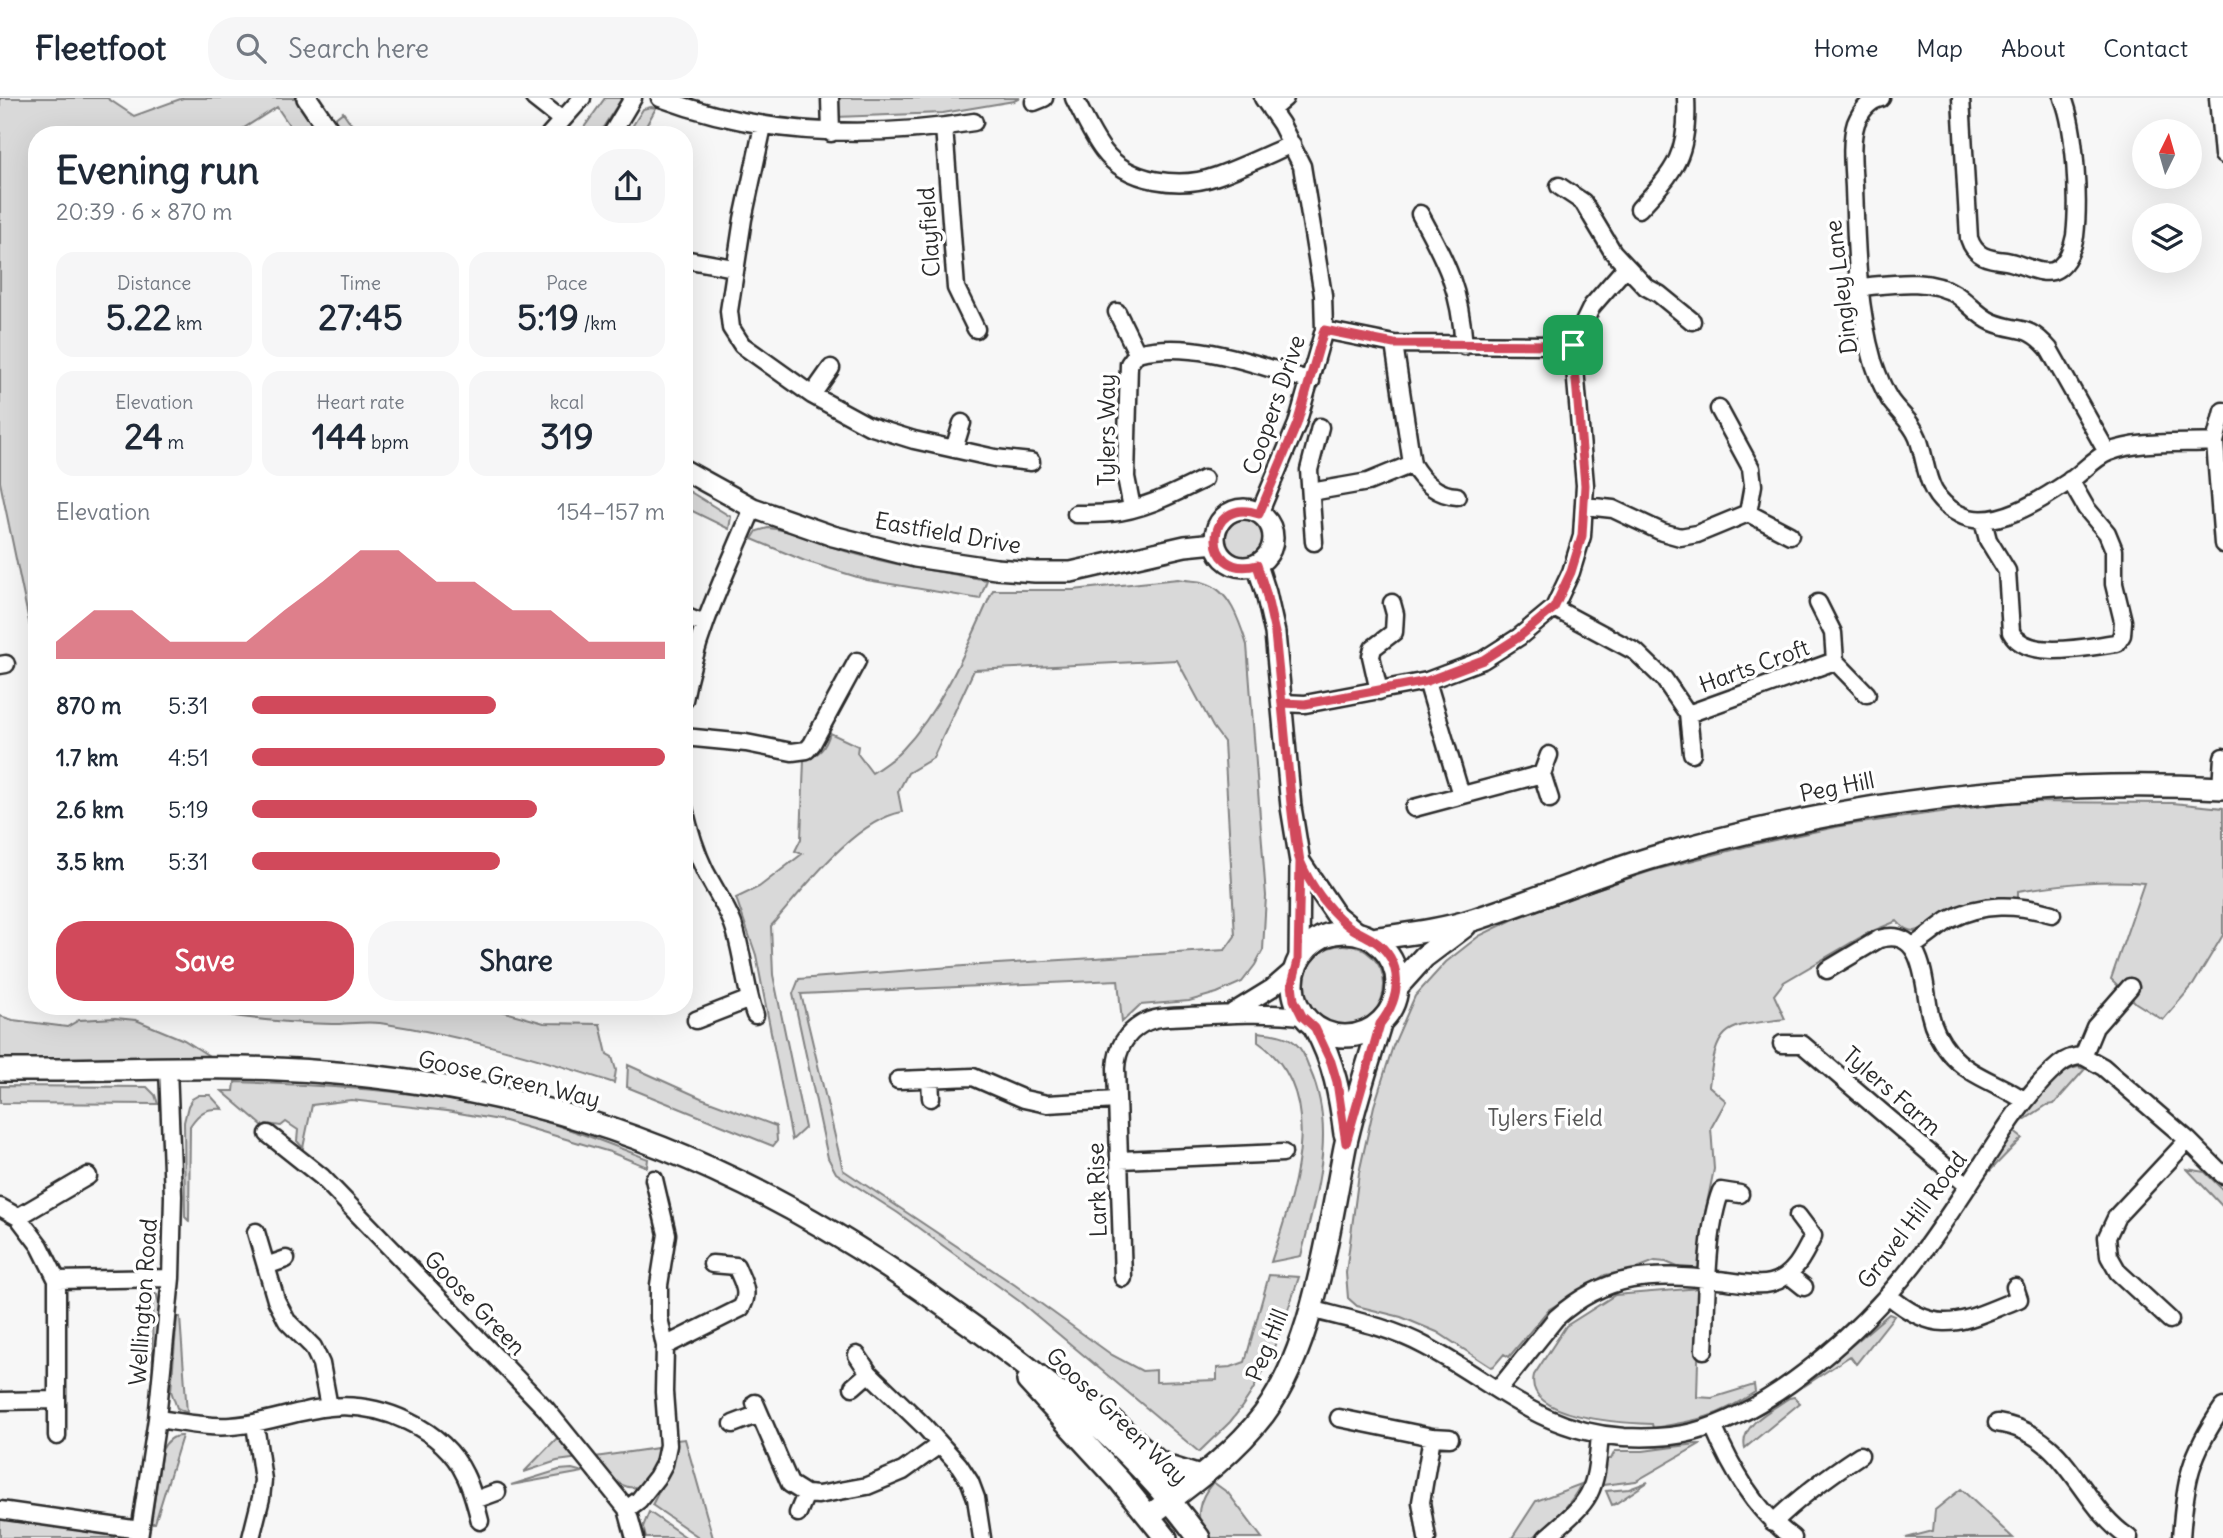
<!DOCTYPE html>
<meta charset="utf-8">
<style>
:root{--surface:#fff;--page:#f6f6f7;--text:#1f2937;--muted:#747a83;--line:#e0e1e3;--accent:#d1495b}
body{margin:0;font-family:Delius,sans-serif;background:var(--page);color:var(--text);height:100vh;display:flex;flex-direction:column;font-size:26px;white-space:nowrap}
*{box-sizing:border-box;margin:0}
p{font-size:23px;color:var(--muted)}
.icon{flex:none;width:38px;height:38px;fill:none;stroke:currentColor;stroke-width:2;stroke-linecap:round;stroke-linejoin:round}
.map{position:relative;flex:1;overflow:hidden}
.side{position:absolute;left:28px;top:28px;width:665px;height:889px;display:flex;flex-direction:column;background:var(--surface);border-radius:28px;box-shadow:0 7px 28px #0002}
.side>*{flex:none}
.needle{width:46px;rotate:5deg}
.fabs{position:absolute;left:2132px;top:21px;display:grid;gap:14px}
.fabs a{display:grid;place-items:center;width:70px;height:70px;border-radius:50%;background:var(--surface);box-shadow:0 7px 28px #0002;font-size:35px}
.pin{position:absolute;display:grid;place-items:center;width:60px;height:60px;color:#fff;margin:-30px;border-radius:14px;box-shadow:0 4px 10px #0006}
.round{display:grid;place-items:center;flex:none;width:74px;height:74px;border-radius:28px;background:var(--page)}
.overview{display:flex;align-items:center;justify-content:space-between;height:119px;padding:0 28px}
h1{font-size:38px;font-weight:700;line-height:52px}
.figures{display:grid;grid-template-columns:repeat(3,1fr);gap:10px;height:119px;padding:7px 28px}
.figures div{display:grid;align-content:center;border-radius:18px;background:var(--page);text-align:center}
.figures b{font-size:35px;font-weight:700}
.figures small{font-size:19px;font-weight:400}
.figures p{font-size:19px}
.chart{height:196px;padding:14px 28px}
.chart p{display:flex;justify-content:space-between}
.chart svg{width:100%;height:126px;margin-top:7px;fill:var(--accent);opacity:.7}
.action{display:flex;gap:14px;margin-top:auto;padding:14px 28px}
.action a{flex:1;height:80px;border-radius:28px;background:var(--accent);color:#fff;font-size:28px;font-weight:700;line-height:80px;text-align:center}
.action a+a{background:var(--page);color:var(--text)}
ul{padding:0 28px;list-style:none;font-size:23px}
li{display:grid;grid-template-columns:112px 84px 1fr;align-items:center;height:52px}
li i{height:18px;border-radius:9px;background:var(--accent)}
header{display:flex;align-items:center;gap:42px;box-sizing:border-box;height:98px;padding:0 35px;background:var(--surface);border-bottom:2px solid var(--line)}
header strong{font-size:33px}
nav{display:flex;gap:38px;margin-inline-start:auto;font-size:24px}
.search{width:490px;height:63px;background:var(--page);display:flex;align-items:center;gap:18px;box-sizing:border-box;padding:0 24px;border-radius:28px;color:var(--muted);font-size:26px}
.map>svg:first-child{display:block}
.green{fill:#d9d9d9;stroke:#828282;stroke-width:2}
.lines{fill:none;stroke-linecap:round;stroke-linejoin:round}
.minor-casing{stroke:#2b2b2b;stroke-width:21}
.tertiary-casing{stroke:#2b2b2b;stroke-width:24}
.secondary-casing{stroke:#2b2b2b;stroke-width:26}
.minor{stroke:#fff;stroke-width:16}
.tertiary{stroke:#fff;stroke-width:19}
.secondary{stroke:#fff;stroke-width:21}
.route-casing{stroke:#fff;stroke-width:14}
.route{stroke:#d1495b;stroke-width:9}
.labels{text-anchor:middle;stroke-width:7;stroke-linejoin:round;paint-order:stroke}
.street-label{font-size:23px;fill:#2b2b2b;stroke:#fff}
.park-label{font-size:23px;fill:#565656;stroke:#fff}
</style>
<header>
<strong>Fleetfoot</strong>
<div class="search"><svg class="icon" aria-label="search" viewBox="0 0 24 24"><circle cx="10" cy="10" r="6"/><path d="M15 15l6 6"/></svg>Search here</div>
<nav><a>Home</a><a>Map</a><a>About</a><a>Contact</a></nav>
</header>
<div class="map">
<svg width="2223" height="1440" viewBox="0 0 2223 1440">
<rect width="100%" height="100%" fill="#f7f7f7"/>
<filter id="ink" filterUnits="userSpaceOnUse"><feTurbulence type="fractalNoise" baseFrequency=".0143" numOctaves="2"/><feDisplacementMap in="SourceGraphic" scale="14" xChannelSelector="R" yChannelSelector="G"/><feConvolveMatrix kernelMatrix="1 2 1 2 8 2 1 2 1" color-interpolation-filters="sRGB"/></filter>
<g filter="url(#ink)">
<path class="green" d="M 0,0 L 107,0 L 134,18 L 183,0 L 295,0 L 321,37 L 296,37 L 277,9 L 233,37 L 37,37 L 37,562 L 0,384 Z
M 605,0 L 622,0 L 598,37 L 580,35 Z
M 835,0 L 1020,0 L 1014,3 L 943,15 L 836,19 Z
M 651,9 L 656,10 L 641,37 L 627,37 L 643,11 Z
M 343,14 L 359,37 L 345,37 L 334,21 Z
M 684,390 L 731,419 L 729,431 L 684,409 Z
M1226 440a18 18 0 1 1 36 0a18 18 0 1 1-36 0Z
M 768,430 C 796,432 825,448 852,455 C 897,468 941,474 987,482 L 980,501 L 867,482 L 805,463 L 752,441 L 757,433 Z
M 1178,481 C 1187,483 1197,482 1205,485 C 1230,492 1240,525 1247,547 L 1266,798 L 1263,852 L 1255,867 L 1242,884 L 1217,895 L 1189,903 L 1140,907 L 1122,924 L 1118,882 L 801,896 L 843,1072 L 1015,1187 L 1112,1257 L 1142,1273 L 1156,1272 L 1156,1284 L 1217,1282 L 1217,1270 L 1231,1269 L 1245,1264 L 1269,1177 L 1299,1179 C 1282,1230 1266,1282 1230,1324 C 1220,1334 1209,1344 1199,1354 L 1019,1203 L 898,1115 L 836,1075 L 828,1060 L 793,896 L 799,881 L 964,868 L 1225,852 L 1235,838 L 1224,644 L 1213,629 L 1177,562 L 974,572 L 933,660 L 908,675 L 898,694 L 902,714 C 853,723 804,791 771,828 L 773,877 L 805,1030 L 792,1042 L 756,857 L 736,800 L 759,789 L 802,756 L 795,753 L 801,741 L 804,662 C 820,656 825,651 830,635 L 858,648 L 857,655 L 872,675 C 882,668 894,661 902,652 C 944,608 968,547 993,492 L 1073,492 Z
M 2014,704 L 2173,705 L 2223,710 L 2223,837 L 2193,887 L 2163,922 L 2136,905 L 2111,881 L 2144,785 C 2101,781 2061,786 2018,793 L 2018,800 C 1993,800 1970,801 1948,813 C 1938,818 1926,832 1915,833 C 1907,833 1901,828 1897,823 L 1868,835 L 1784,884 L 1774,897 L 1785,921 C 1726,929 1717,924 1709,988 L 1726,1003 L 1711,1030 L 1714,1071 L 1704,1120 L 1701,1169 L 1696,1172 L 1680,1170 L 1666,1164 L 1655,1163 L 1632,1172 L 1605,1177 L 1548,1212 L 1509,1259 L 1504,1256 L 1494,1268 L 1491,1269 L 1437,1234 L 1401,1219 L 1357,1208 L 1348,1200 L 1346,1175 L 1359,1075 L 1374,1008 L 1393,948 L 1415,898 L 1446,864 L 1479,838 L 1512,822 L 1581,796 L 1651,773 L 1756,746 L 1846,727 Z
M1304 887a40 40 0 1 1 80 0a40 40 0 1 1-80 0Z
M 184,908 L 464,908 L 495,911 L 544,925 L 600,926 L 607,956 L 612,959 L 616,972 L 614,985 C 538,960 460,937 380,925 C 365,923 348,926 332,926 C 282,925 232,920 184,908 Z
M 0,918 L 13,922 L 67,929 L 79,922 L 115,920 L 136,922 L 184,942 L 214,961 L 0,963 Z
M 1258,934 C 1270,936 1284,936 1294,944 C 1303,951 1306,962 1310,972 C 1337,1032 1316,1097 1301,1158 L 1271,1164 C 1293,1096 1331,995 1258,944 Z
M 628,967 L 701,1000 L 776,1028 L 777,1043 L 773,1048 L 627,989 Z
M 2078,969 L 2085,971 L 2054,1006 L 2047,1007 L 2018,1026 C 2034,1007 2052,974 2078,969 Z
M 235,984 C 325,987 418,992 506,1013 C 554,1024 602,1043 648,1061 L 647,1069 L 610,1054 L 505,1023 L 447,1013 L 351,1002 L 312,1007 L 303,1050 L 297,1043 L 298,1032 L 286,1024 L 281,1028 L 266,1026 L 263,1028 L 222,993 L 234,993 Z
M 0,988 L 147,989 L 155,997 L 158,1006 L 0,1005 Z
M 199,997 L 210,997 L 223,1011 C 206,1010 199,1014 190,1028 L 189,1123 L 185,1119 L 184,1024 L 188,1008 L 192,1001 Z
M 2013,1033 L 2022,1040 L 1985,1078 L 1984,1078 Z
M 2187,1071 L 2205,1074 L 2223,1092 L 2223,1109 Z
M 1700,1190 L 1697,1299 L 1712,1300 L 1754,1287 L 1755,1294 C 1718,1319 1697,1323 1653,1330 L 1652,1326 C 1625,1325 1523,1321 1534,1277 L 1566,1228 L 1615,1197 Z
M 152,1194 L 157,1197 L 160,1211 L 156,1281 L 153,1281 Z
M 1889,1216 L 1894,1218 L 1856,1266 L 1850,1258 L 1803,1289 Z
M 177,1219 L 180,1219 L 187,1315 L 177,1310 L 171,1293 Z
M 1794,1299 L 1800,1305 L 1745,1350 C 1739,1327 1773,1311 1789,1300 Z
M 560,1337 L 580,1360 L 557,1363 L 524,1374 Z
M 182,1338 L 155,1425 L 151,1425 L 162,1352 C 166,1344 172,1337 182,1338 Z
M 685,1341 L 713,1440 L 700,1440 L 652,1407 L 670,1372 L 676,1342 Z
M 1696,1346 L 1700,1346 L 1636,1383 L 1602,1387 L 1605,1361 L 1611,1361 L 1615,1353 L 1643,1353 Z
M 658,1350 C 657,1375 642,1404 613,1381 C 606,1376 600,1366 595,1359 Z
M 572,1371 L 583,1374 L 511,1387 L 559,1372 Z
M 1213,1384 L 1228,1395 L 1262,1440 L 1206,1440 C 1194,1419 1198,1402 1213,1384 Z
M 1648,1384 L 1615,1406 L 1612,1407 L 1606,1393 L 1629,1391 Z
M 1581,1386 C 1573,1403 1548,1433 1530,1440 C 1525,1440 1517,1440 1512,1440 L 1536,1403 Z
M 1961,1391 L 2013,1440 L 1906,1440 L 1933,1433 L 1935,1412 Z
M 649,1414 L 687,1440 L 646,1440 L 643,1429 Z
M 0,1418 L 113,1434 L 114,1440 L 0,1440 Z"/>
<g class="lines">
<defs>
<path id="minor" d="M 534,0 L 562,22
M 660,0 C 762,38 868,41 974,24
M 830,0 L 831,35
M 1074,0 C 1083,17 1091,36 1103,52 C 1127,85 1181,91 1217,78 C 1242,69 1267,57 1292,46
M 1881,0 C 1868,3 1861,13 1856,25 C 1850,44 1853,69 1854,89 C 1856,146 1857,208 1873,263 C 1877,275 1883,291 1890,302 C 1899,315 1912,324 1918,340 C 1929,371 1924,398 1959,416 C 1993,435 2043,401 2071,382 C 2083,374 2095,359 2109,354 C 2138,342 2183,346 2215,344
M 1961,0 L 1969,140 C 1975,159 1988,161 2006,163 C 2021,165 2043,180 2057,171 C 2067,165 2073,149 2075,138 C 2079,104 2076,32 2063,0
M 2218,0 L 2223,57
M 1034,4 L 1044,0
M 1271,12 L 1285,0
M 763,28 L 743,121 L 729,213 L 731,230 L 742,247 L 812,297 L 869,328 L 914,342 L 995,360 L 1031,364
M 944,29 L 956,190 L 976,231
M 549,37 L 582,0
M 611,37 L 633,0
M 1559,88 L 1583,104 L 1613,154 L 1646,189 L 1659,196 L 1692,223
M 1639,111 C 1676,72 1689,55 1686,0
M 1420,116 C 1447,165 1460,191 1464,248
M 684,161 L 734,170
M 1861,189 C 1892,186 1929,179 1957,197 C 1969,205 1978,218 1992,224 C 2018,235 2027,225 2049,251 L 2107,354
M 1117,214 L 1137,255
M 1394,246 L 1412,366 C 1422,383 1437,397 1457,398
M 1573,247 L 1592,208 L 1626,169
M 812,297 L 831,270
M 1719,311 L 1751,370 L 1753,387 L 1748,415 L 1790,437
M 2223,313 L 2215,344 L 2223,446
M 954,351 L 962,325
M 1311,394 L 1368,384 L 1412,366
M 1585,408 L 1613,411 L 1662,434 L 1680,439 L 1697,436 L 1748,415
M 1132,410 L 1126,379 L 1129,266 L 1137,255 C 1194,241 1257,267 1311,283
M 1076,416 C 1087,416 1099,416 1110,415 C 1143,412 1175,395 1204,381
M 1259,416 L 1297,326 L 1324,232 L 1323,197 L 1302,68 L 1281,26 L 1263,0
M 1983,423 L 1988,442 L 2007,473 L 2011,534 C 2027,564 2089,548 2117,545 L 2122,537 L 2123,523 L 2114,486 L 2114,452 L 2107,435 L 2086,410 L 2070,382
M 1314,444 L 1309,372 L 1320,329
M 1818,505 L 1833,535 L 1835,563 L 1867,596
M 1554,510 L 1636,554 L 1664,581 L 1688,616 L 1692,655
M 684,518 L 704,526
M 0,567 L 6,566
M 1427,583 L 1461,697
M 1379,593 L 1371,558 L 1373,550 L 1394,534 L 1395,516 L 1392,505
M 684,602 C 696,534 727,473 753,410
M 1282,605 L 1305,606 L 1427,583 L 1483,562 L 1519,539 L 1554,510 L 1571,474 L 1582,438 L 1585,387 L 1573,247 L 1394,246 L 1324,232
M 1688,616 L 1835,563
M 684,639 L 746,645 L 792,654 L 807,652 L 812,646 L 857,563
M 1549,657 L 1542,676 L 1550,701
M 2221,690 L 2223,659
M 684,710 C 689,732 695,752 705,773 C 714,790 726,808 733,826 C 744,856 744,888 755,917
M 1414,710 L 1542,676
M 1913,848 C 1926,840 1937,830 1949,822 C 1983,804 2017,806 2052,816
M 1827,872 L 1879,841 C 1925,828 1923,886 1930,916 C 1933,930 1940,943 1949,954 C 1969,979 2000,985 2025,1003
M 1233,914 L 1272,890 L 1295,870
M 696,922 L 750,901
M 1782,946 L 1802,946 L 1968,1088
M 2083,958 L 2103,969 L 2188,1042 L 2223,1077
M 2083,958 L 2095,929 L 2130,889
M 930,980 L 931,1000
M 898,982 L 973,979 L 1024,1001 L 1047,1006 L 1117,1002
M 268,1036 L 322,1079 L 546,1311 L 627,1411 L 635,1440
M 1120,1062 L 1283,1055
M 0,1109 L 18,1119 L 40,1148 L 57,1182 L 57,1338
M 18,1119 L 88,1078
M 256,1134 L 276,1202 L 287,1223 L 313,1249 L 321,1266 L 329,1309
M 266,1168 L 286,1161
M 1789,1177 L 1804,1189
M 1123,1180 L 1116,970 C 1117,952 1125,936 1142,926 C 1156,918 1174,919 1189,918 C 1228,916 1264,914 1302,918
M 57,1182 L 171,1180
M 1888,1197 C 1940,1242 1964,1222 2019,1201 L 2015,1189
M 1310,1211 C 1348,1221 1390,1229 1425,1248 C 1497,1286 1538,1333 1624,1339 C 1647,1340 1671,1340 1693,1334 C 1774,1313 1862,1232 1913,1167 C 1943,1128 1969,1086 1996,1045 C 2014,1017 2034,988 2059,967 C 2066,961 2074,958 2083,958
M 2170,1222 L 2118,1174 L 2109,1158 L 2107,1139 L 2117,1118 L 2188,1042
M 665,1248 L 741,1210 C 751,1195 742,1183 736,1168 L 712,1166
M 1704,1252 C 1707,1207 1705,1134 1721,1093 L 1740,1096
M 857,1257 L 869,1275 L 925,1329 L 959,1367 L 970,1384 L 976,1400 L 982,1440
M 853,1289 L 869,1275
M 1498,1292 L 1556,1220 C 1607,1174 1653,1175 1718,1182 C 1734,1183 1755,1189 1771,1185 C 1793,1180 1804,1157 1813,1138 L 1798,1118
M 0,1303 L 57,1302
M 755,1305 L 790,1386 L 806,1396 L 818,1397 L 867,1388 L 903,1373 L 939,1347
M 1339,1320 L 1432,1339 L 1450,1340
M 157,1321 C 181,1324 207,1330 231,1328 C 265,1326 297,1312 330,1309 C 380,1304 443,1330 465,1377 C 472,1391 476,1407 480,1423
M 1997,1325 C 2070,1336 2077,1405 2129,1440
M 733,1326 L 759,1316
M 1713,1328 C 1731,1370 1755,1413 1793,1440
M 475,1402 L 497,1394
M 627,1411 L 639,1402 L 657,1379 L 664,1366 L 668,1347 L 664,1294 L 665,1248 L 659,1220 L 659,1187 L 667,1136 L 654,1081
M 0,1412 L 140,1432
M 798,1415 L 806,1396
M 1773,1425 C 1800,1398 1828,1378 1860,1357
M 139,1440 L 157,1321 L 171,1180 L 173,1098 L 168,970
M 251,1440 L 261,1400 L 263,1382 L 255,1326
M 1427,1440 L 1421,1404 L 1432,1339
M 1546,1440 C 1592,1400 1595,1399 1600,1337
M 2181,1440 C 2185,1382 2190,1357 2223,1309"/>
<path id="tertiary" d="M 307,0 L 332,37
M 684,372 L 753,410 L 833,438 L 915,459 L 996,471 L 1035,474 L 1071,474 L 1185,448 L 1215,445
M1215 440a29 29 0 1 1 58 0a29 29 0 1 1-58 0Z
M 1257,467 L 1266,495 L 1275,535 L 1291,709 L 1300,764 L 1299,863
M 1301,765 L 1336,817 L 1358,835"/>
<path id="secondary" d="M1293 886a52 52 0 1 1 104 0a52 52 0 1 1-104 0Z
M 1372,841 C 1406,836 1443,832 1476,821 C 1535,802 1592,778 1651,760 C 1838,705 2028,680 2223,690
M 1397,889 L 1424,859 L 1465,828
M 1315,930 C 1334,964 1340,998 1345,1036
M 0,972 C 108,973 216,965 324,974 C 458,984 592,1016 714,1072 C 800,1111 881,1162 957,1217 C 1046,1280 1134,1351 1199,1440
M 1028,1283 L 1120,1383 L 1166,1440
M 1072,1293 L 1097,1309 L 1156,1362 L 1168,1369 L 1200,1379
M 1149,1418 C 1190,1387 1233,1357 1264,1316 C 1314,1249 1329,1130 1345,1049 C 1354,1008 1368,966 1380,926"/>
</defs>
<use href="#minor" class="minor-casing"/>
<use href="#tertiary" class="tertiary-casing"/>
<use href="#secondary" class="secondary-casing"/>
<use href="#minor" class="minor"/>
<use href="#tertiary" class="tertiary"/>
<use href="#secondary" class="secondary"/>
</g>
</g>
<g class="lines" filter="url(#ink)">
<defs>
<path id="route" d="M 1573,247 L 1394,246 L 1324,232 L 1297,326 L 1259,416 C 1204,396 1200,482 1257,467 L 1266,495 L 1275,535 L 1292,709 L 1300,764 L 1298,863 L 1292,886 L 1294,902 L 1302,918 L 1315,930 L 1331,964 L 1337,984 L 1346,1045 L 1380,926 C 1401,900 1405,863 1373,842 C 1364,836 1354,833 1346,826 C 1328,811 1310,787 1301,765 C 1295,753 1295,736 1293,723 C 1288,684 1286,644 1282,605 L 1305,606 L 1427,583 L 1483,562 L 1519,539 L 1554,510 L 1571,474 L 1582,438 L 1585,387 L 1573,247"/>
</defs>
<use href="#route" class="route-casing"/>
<use href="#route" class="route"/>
</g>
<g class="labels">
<g class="street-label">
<text transform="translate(929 134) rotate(-94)" y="8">Clayfield</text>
<text transform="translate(1841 189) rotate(-97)" y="8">Dingley Lane</text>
<text transform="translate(1274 307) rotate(-71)" y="8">Coopers Drive</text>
<text transform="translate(1107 332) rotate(-90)" y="8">Tylers Way</text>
<text transform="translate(948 435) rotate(10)" y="8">Eastfield Drive</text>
<text transform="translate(1754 568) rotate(-20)" y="8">Harts Croft</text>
<text transform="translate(1837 689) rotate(-11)" y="8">Peg Hill</text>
<text transform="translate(509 981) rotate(13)" y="8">Goose Green Way</text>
<text transform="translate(1892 993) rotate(41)" y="8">Tylers Farm</text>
<text transform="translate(1097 1092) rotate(-92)" y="8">Lark Rise</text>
<text transform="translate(1912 1122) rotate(-53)" y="8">Gravel Hill Road</text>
<text transform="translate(143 1204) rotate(-86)" y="8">Wellington Road</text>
<text transform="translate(475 1205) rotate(46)" y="8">Goose Green</text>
<text transform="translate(1267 1247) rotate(-68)" y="8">Peg Hill</text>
<text transform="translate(1117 1318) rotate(44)" y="8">Goose Green Way</text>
</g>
<g class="park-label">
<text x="1545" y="1028">Tylers Field</text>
</g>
</g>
</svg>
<div class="fabs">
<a><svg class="needle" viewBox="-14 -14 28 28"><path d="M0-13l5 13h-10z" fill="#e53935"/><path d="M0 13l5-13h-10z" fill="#747a83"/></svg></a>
<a><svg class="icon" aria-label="layers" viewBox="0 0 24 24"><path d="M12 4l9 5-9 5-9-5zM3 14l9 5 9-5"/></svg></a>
</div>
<div class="pin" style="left:1573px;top:247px;background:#1e9e55"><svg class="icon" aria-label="arrive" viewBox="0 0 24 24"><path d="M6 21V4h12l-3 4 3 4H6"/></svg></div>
<section class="side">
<div class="overview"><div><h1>Evening run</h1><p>20:39 · 6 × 870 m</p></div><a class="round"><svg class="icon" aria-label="share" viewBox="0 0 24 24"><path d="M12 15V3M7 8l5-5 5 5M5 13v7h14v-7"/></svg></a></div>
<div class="figures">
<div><p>Distance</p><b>5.22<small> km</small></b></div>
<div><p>Time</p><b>27:45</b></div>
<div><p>Pace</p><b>5:19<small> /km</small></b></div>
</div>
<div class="figures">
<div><p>Elevation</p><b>24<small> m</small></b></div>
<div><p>Heart rate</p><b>144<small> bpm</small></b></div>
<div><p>kcal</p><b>319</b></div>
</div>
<div class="chart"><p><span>Elevation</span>154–157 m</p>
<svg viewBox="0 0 160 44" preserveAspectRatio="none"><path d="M0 44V38L10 27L20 27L30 38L40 38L50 38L60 27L70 17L80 6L90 6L100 17L110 17L120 27L130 27L140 38L150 38L160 38V44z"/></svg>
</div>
<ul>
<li><b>870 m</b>5:31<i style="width:59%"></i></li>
<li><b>1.7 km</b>4:51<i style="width:100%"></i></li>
<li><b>2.6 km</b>5:19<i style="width:69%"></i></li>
<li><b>3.5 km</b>5:31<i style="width:60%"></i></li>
</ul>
<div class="action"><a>Save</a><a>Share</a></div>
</section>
</div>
